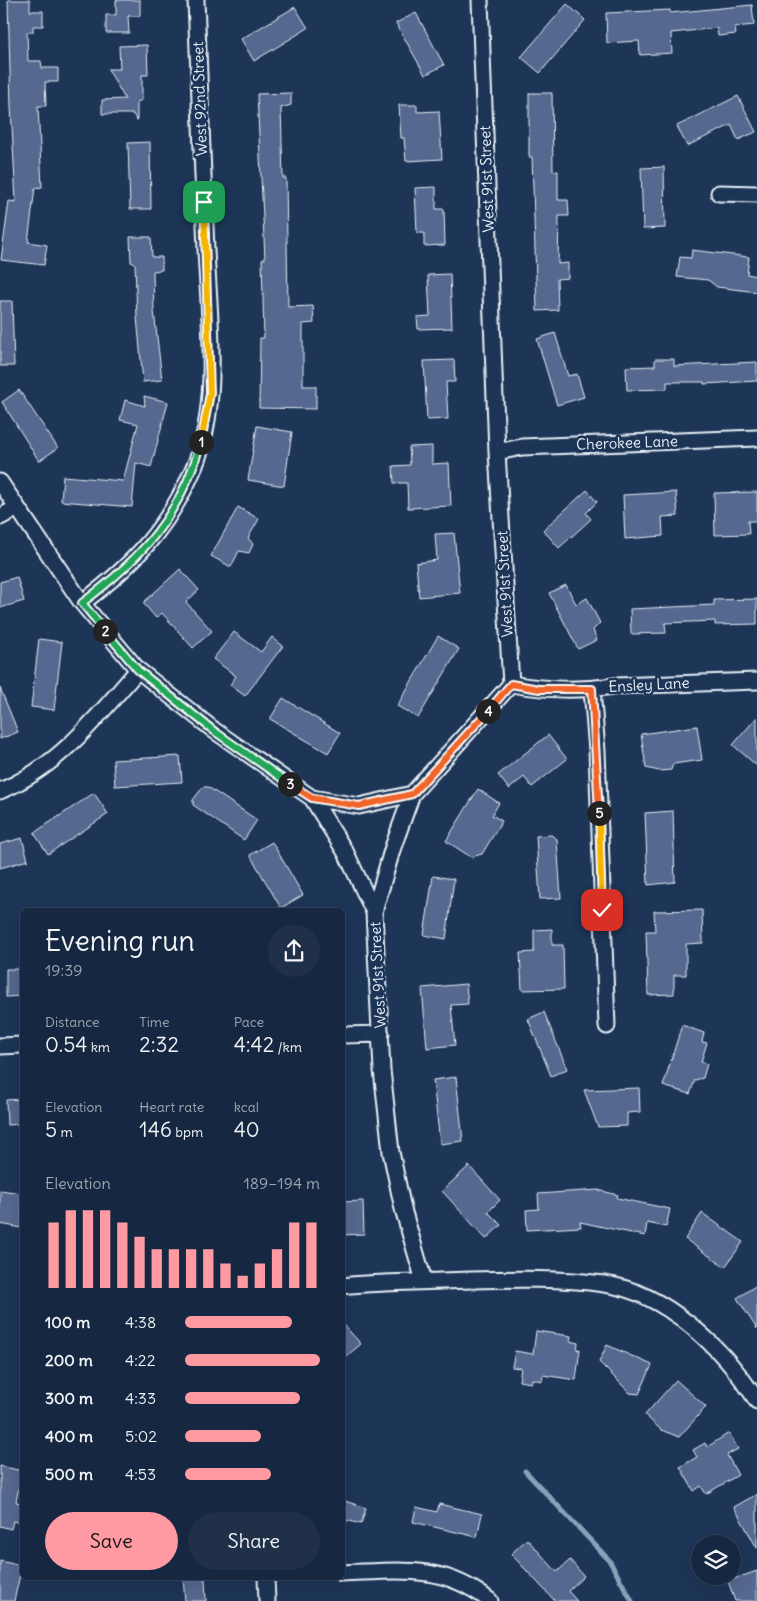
<!DOCTYPE html>
<meta charset="utf-8">
<style>
:root{--surface:#162841;--page:#1f3048;--text:#f1f3f6;--muted:#9ea6b1;--line:#35445a;--accent:#ff9aa2}
body{margin:0;font-family:Delius,sans-serif;background:var(--page);color:var(--text);height:100vh;display:flex;flex-direction:column;font-size:19px;white-space:nowrap}
*{box-sizing:border-box;margin:0}
p{font-size:16px;color:var(--muted)}
.icon{flex:none;width:28px;height:28px;fill:none;stroke:currentColor;stroke-width:2;stroke-linecap:round;stroke-linejoin:round}
.map{position:relative;flex:1;overflow:hidden}
.drawer{position:absolute;left:20px;top:908px;width:325px;height:672px;display:flex;flex-direction:column;background:var(--surface);border-radius:8px;box-shadow:0 5px 20px #0002,0 0 0 1px var(--line)}
.drawer>*{flex:none}
.tools{position:absolute;left:691px;top:1535px;display:grid;gap:10px}
.tools a{display:grid;place-items:center;width:50px;height:50px;border-radius:50%;background:var(--surface);box-shadow:0 5px 20px #0002,0 0 0 1px var(--line);font-size:25px}
.pin{position:absolute;display:grid;place-items:center;width:42px;height:42px;color:#fff;margin:-21px;border-radius:10px;box-shadow:0 2px 8px #0006}
.km{position:absolute;width:25px;height:25px;margin:-12px;border-radius:50%;background:#222;color:#fff;font-size:14px;line-height:25px;text-align:center}
.round{display:grid;place-items:center;flex:none;width:52px;height:52px;border-radius:26px;background:var(--page)}
.summary{display:flex;align-items:center;justify-content:space-between;height:85px;padding:0 25px}
h1{font-size:28px;font-weight:600;line-height:38px}
.metrics{display:grid;grid-template-columns:repeat(3,1fr);gap:8px;height:85px;padding:5px 25px}
.metrics div{display:grid;align-content:center}
.metrics b{font-size:21px;font-weight:600}
.metrics small{font-size:14px;font-weight:400}
.metrics p{font-size:14px}
.chart{height:140px;padding:10px 25px}
.chart p{display:flex;justify-content:space-between}
.chart svg{width:100%;height:90px;margin-top:5px;stroke:var(--accent);stroke-width:6}
.button{display:flex;gap:10px;margin-top:auto;padding:10px 25px}
.button a{flex:1;height:58px;border-radius:30px;background:var(--accent);color:#111;font-size:20px;font-weight:600;line-height:58px;text-align:center}
.button a+a{background:var(--page);color:var(--text)}
ul{padding:0 25px;list-style:none;font-size:16px}
li{display:grid;grid-template-columns:80px 60px 1fr;align-items:center;height:38px}
li i{height:12px;border-radius:6px;background:var(--accent)}
.map>svg:first-child{display:block}
.lines{fill:none;stroke-linecap:round;stroke-linejoin:round}
.stream{stroke:#87a2b9;stroke-width:5}
.building{fill:#55678f;stroke:#e8f1f8}
.minor-casing{stroke:#e8f1f8;stroke-width:19}
.minor{stroke:#1d3557;stroke-width:15}
.split-1-casing{stroke:#fff;stroke-width:10}
.split-2-casing{stroke:#fff;stroke-width:10}
.split-3-casing{stroke:#fff;stroke-width:10}
.split-4-casing{stroke:#fff;stroke-width:10}
.split-5-casing{stroke:#fff;stroke-width:10}
.split-6-casing{stroke:#fff;stroke-width:10}
.split-1{stroke:#f5b400;stroke-width:6}
.split-2{stroke:#22a559;stroke-width:6}
.split-3{stroke:#22a559;stroke-width:6}
.split-4{stroke:#f0652b;stroke-width:6}
.split-5{stroke:#f0652b;stroke-width:6}
.split-6{stroke:#f5b400;stroke-width:6}
.labels{text-anchor:middle;stroke-width:5;stroke-linejoin:round;paint-order:stroke}
.street-label{font-size:15px;fill:#e8f1f8;stroke:#1d3557}
</style>
<div class="map">
<svg width="757" height="1601" viewBox="0 0 757 1601">
<rect width="100%" height="100%" fill="#1d3557"/>
<filter id="ink" filterUnits="userSpaceOnUse"><feTurbulence type="fractalNoise" baseFrequency=".02" numOctaves="2"/><feDisplacementMap in="SourceGraphic" scale="10" xChannelSelector="R" yChannelSelector="G"/><feConvolveMatrix kernelMatrix="1 2 1 2 8 2 1 2 1" color-interpolation-filters="sRGB"/></filter>
<g filter="url(#ink)">
<g class="lines">
<path class="stream" d="M 525,1471 L 609,1560 L 632,1601"/>
</g>
<path class="building" d="M 8,0 L 30,0 L 30,11 L 43,11 L 43,26 L 33,26 L 33,32 L 27,32 L 28,61 L 41,61 L 42,68 L 58,68 L 58,82 L 45,82 L 46,106 L 38,106 L 42,187 L 35,188 L 28,242 L 47,245 L 44,265 L 1,260 L 9,201 L 16,202 L 11,107 Z
M 116,0 L 140,0 L 140,16 L 128,16 L 129,33 L 106,33 L 106,15 L 116,15 Z
M 567,4 L 585,20 L 540,73 L 521,57 Z
M 752,5 L 754,25 L 735,27 L 736,34 L 718,36 L 717,28 L 671,33 L 672,53 L 640,55 L 639,41 L 607,43 L 606,13 L 670,10 L 670,13 Z
M 295,7 L 308,28 L 254,61 L 241,39 Z
M 416,13 L 444,65 L 425,75 L 396,23 Z
M 147,45 L 148,75 L 142,75 L 142,100 L 137,102 L 137,121 L 133,114 L 102,114 L 102,100 L 125,99 L 108,69 L 120,69 L 119,46 Z
M 291,93 L 291,105 L 281,108 L 283,178 L 286,178 L 288,307 L 313,306 L 314,323 L 303,324 L 303,386 L 316,386 L 316,409 L 259,408 L 260,338 L 264,338 L 262,259 L 265,259 L 257,94 Z
M 529,93 L 552,93 L 553,171 L 558,171 L 558,200 L 568,200 L 569,216 L 559,216 L 558,264 L 568,263 L 568,278 L 557,279 L 558,310 L 537,311 L 532,157 L 529,157 Z
M 738,96 L 756,132 L 738,140 L 731,125 L 687,146 L 677,126 Z
M 399,105 L 417,105 L 417,112 L 439,111 L 442,159 L 406,161 L 404,138 L 401,138 Z
M 150,142 L 151,209 L 130,209 L 128,143 Z
M 664,167 L 665,228 L 643,229 L 641,168 Z
M 436,187 L 436,209 L 444,209 L 445,245 L 424,246 L 424,233 L 417,233 L 415,188 Z
M 130,237 L 151,237 L 152,257 L 162,257 L 162,270 L 153,271 L 154,311 L 162,380 L 143,382 L 137,317 L 135,264 L 131,262 Z
M 692,250 L 749,257 L 747,274 L 757,276 L 757,292 L 717,287 L 708,280 L 677,277 L 680,257 L 691,258 Z
M 450,274 L 452,328 L 418,329 L 417,317 L 430,316 L 428,275 Z
M 0,301 L 12,301 L 14,366 L 0,366 Z
M 555,333 L 568,376 L 577,374 L 584,397 L 557,405 L 537,339 Z
M 655,359 L 674,359 L 674,366 L 757,362 L 757,381 L 704,384 L 704,382 L 667,382 L 667,389 L 627,390 L 626,367 L 655,366 Z
M 454,360 L 455,382 L 446,382 L 448,419 L 427,420 L 424,361 Z
M 19,390 L 58,448 L 39,461 L 2,402 Z
M 144,396 L 168,402 L 151,467 L 136,463 L 132,507 L 61,501 L 63,476 L 123,481 L 138,424 L 120,420 L 125,400 L 145,406 Z
M 257,426 L 292,432 L 284,486 L 248,480 Z
M 432,446 L 432,464 L 449,463 L 451,506 L 408,508 L 407,483 L 394,483 L 393,466 L 410,465 L 409,447 Z
M 587,490 L 597,502 L 586,513 L 591,519 L 559,548 L 543,530 Z
M 676,492 L 678,516 L 662,517 L 663,536 L 625,539 L 623,495 Z
M 757,492 L 757,521 L 748,521 L 749,534 L 715,535 L 714,493 Z
M 238,507 L 259,519 L 248,538 L 253,544 L 249,553 L 239,551 L 231,567 L 211,556 Z
M 454,533 L 460,593 L 419,597 L 416,563 L 437,560 L 435,534 Z
M 180,569 L 199,590 L 186,602 L 212,631 L 193,648 L 162,613 L 156,618 L 143,603 Z
M 17,577 L 24,601 L 0,608 L 0,582 Z
M 566,585 L 576,604 L 587,598 L 600,623 L 593,630 L 597,640 L 578,649 L 549,593 Z
M 757,599 L 757,624 L 715,625 L 715,621 L 665,623 L 666,633 L 631,634 L 630,609 L 714,605 L 714,600 Z
M 234,632 L 261,652 L 272,637 L 283,646 L 245,696 L 230,685 L 236,676 L 213,659 Z
M 438,636 L 459,649 L 418,718 L 397,706 Z
M 39,639 L 62,642 L 54,710 L 31,707 Z
M 0,688 L 18,732 L 0,739 Z
M 283,698 L 340,733 L 328,753 L 270,719 Z
M 757,717 L 757,766 L 733,745 Z
M 697,726 L 702,760 L 673,764 L 671,770 L 659,771 L 646,768 L 641,734 Z
M 548,735 L 567,759 L 532,787 L 524,777 L 509,789 L 498,775 Z
M 180,756 L 182,782 L 115,786 L 113,760 Z
M 203,787 L 208,787 L 257,820 L 244,840 L 193,805 L 193,800 Z
M 478,789 L 499,803 L 492,815 L 502,821 L 482,854 L 471,857 L 446,841 Z
M 94,793 L 108,814 L 48,854 L 34,833 Z
M 673,811 L 675,882 L 648,885 L 645,813 Z
M 551,835 L 557,839 L 561,898 L 540,899 L 536,836 Z
M 22,838 L 28,860 L 0,868 L 0,844 Z
M 272,842 L 303,895 L 281,908 L 250,855 Z
M 433,876 L 454,879 L 446,939 L 424,935 Z
M 702,910 L 703,943 L 686,944 L 686,975 L 674,975 L 674,994 L 648,995 L 646,931 L 655,931 L 654,911 Z
M 552,929 L 552,945 L 563,945 L 564,989 L 522,990 L 520,953 L 534,952 L 534,930 Z
M 6,969 L 22,969 L 22,996 L 6,997 Z
M 466,984 L 468,1004 L 451,1005 L 455,1045 L 427,1048 L 422,988 Z
M 544,1012 L 567,1069 L 551,1076 L 528,1019 Z
M 682,1025 L 704,1033 L 702,1042 L 707,1043 L 701,1062 L 707,1064 L 703,1078 L 695,1080 L 690,1094 L 663,1086 Z
M 456,1077 L 463,1141 L 440,1144 L 433,1080 Z
M 639,1088 L 640,1112 L 627,1113 L 627,1126 L 598,1127 L 584,1090 Z
M 22,1099 L 22,1124 L 7,1125 L 6,1100 Z
M 469,1166 L 500,1200 L 488,1212 L 501,1225 L 486,1239 L 442,1191 Z
M 0,1190 L 22,1193 L 22,1228 L 0,1224 Z
M 598,1190 L 618,1195 L 617,1198 L 670,1209 L 666,1227 L 647,1223 L 645,1236 L 580,1222 L 581,1227 L 527,1230 L 526,1210 L 539,1209 L 538,1194 Z
M 363,1201 L 364,1234 L 342,1235 L 342,1202 Z
M 702,1213 L 743,1242 L 725,1267 L 685,1239 Z
M 757,1285 L 757,1329 L 737,1298 Z
M 342,1323 L 361,1344 L 342,1360 Z
M 536,1331 L 571,1336 L 570,1341 L 578,1343 L 577,1350 L 580,1349 L 576,1380 L 543,1375 L 542,1381 L 532,1379 L 531,1383 L 519,1381 L 521,1368 L 512,1367 L 515,1351 L 533,1354 Z
M 607,1345 L 652,1365 L 639,1394 L 630,1393 L 599,1362 Z
M 676,1380 L 706,1407 L 679,1437 L 661,1430 L 645,1415 Z
M 729,1433 L 738,1449 L 727,1455 L 738,1475 L 706,1494 L 701,1486 L 694,1491 L 680,1467 L 697,1457 L 693,1450 L 705,1443 L 707,1447 Z
M 0,1466 L 22,1471 L 16,1502 L 22,1503 L 22,1523 L 13,1521 L 11,1529 L 0,1526 Z
M 757,1494 L 757,1548 L 734,1507 Z
M 342,1500 L 366,1508 L 361,1524 L 342,1519 Z
M 439,1504 L 482,1514 L 477,1537 L 413,1522 L 416,1507 L 437,1512 Z
M 527,1539 L 557,1572 L 570,1560 L 584,1576 L 568,1591 L 577,1601 L 555,1601 L 511,1554 Z
M 0,1561 L 22,1566 L 14,1601 L 0,1601 Z
M 757,1571 L 757,1601 L 735,1601 L 728,1581 Z
M 183,1578 L 205,1578 L 206,1601 L 185,1601 Z"/>
<g class="lines">
<defs>
<path id="minor" d="M 719,193 L 757,194
M 497,452 L 522,447 L 757,438
M 0,482 L 82,603 L 138,670 L 215,731 L 312,798 L 346,853 L 374,912
M 0,517 L 17,508
M 82,603 C 133,565 168,528 194,468 C 221,403 209,319 206,250 C 203,167 199,83 196,0
M 511,684 C 545,690 580,691 615,686 L 757,681
M 592,689 L 597,751 L 607,1026
M 0,791 C 59,767 97,717 138,670
M 312,798 L 359,806 L 412,794
M 342,1035 L 381,1034
M 0,1046 L 22,1045
M 424,1281 L 403,1209 L 391,1152 L 382,1070 L 374,912 L 393,847 L 412,794 L 511,684 L 497,452 L 480,0
M 342,1286 C 356,1284 370,1284 384,1283 C 413,1282 442,1281 471,1280 C 515,1279 561,1278 604,1284 C 666,1292 725,1350 757,1401
M 342,1573 C 399,1571 442,1563 490,1601
M 266,1578 L 267,1601"/>
</defs>
<use href="#minor" class="minor-casing"/>
<use href="#minor" class="minor"/>
</g>
</g>
<g class="lines" filter="url(#ink)">
<defs>
<path id="split-1" d="M 201,442 L 210,393 L 204,202"/>
<path id="split-2" d="M 105,631 L 82,603 C 141,559 181,515 201,442"/>
<path id="split-3" d="M 105,631 L 138,670 L 214,731 L 290,784"/>
<path id="split-4" d="M 290,784 L 312,798 L 359,806 L 412,794 L 488,711"/>
<path id="split-5" d="M 488,711 L 511,684 L 539,689 L 592,689 L 599,813"/>
<path id="split-6" d="M 599,813 L 602,910"/>
</defs>
<use href="#split-1" class="split-1-casing"/>
<use href="#split-2" class="split-2-casing"/>
<use href="#split-3" class="split-3-casing"/>
<use href="#split-4" class="split-4-casing"/>
<use href="#split-5" class="split-5-casing"/>
<use href="#split-6" class="split-6-casing"/>
<use href="#split-1" class="split-1"/>
<use href="#split-2" class="split-2"/>
<use href="#split-3" class="split-3"/>
<use href="#split-4" class="split-4"/>
<use href="#split-5" class="split-5"/>
<use href="#split-6" class="split-6"/>
</g>
<g class="labels">
<g class="street-label">
<text transform="translate(200 99) rotate(-92)" y="5">West 92nd Street</text>
<text transform="translate(487 179) rotate(-92)" y="5">West 91st Street</text>
<text transform="translate(627 443) rotate(-2)" y="5">Cherokee Lane</text>
<text transform="translate(505 584) rotate(-93)" y="5">West 91st Street</text>
<text transform="translate(649 685) rotate(-3)" y="5">Ensley Lane</text>
<text transform="translate(378 975) rotate(-93)" y="5">West 91st Street</text>
</g>
</g>
</svg>
<div class="tools">
<a><svg class="icon" aria-label="layers" viewBox="0 0 24 24"><path d="M12 4l9 5-9 5-9-5zM3 14l9 5 9-5"/></svg></a>
</div>
<div class="pin" style="left:204px;top:202px;background:#1e9e55"><svg class="icon" aria-label="arrive" viewBox="0 0 24 24"><path d="M6 21V4h12l-3 4 3 4H6"/></svg></div>
<div class="pin" style="left:602px;top:910px;background:#d93025"><svg class="icon" aria-label="check" viewBox="0 0 24 24"><path d="M5 12l5 5 9-10"/></svg></div>
<b class="km" style="left:201px;top:442px">1</b>
<b class="km" style="left:105px;top:631px">2</b>
<b class="km" style="left:290px;top:784px">3</b>
<b class="km" style="left:488px;top:711px">4</b>
<b class="km" style="left:599px;top:813px">5</b>
<section class="drawer">
<div class="summary"><div><h1>Evening run</h1><p>19:39</p></div><a class="round"><svg class="icon" aria-label="share" viewBox="0 0 24 24"><path d="M12 15V3M7 8l5-5 5 5M5 13v7h14v-7"/></svg></a></div>
<div class="metrics">
<div><p>Distance</p><b>0.54<small> km</small></b></div>
<div><p>Time</p><b>2:32</b></div>
<div><p>Pace</p><b>4:42<small> /km</small></b></div>
</div>
<div class="metrics">
<div><p>Elevation</p><b>5<small> m</small></b></div>
<div><p>Heart rate</p><b>146<small> bpm</small></b></div>
<div><p>kcal</p><b>40</b></div>
</div>
<div class="chart"><p><span>Elevation</span>189–194 m</p>
<svg viewBox="0 0 160 44" preserveAspectRatio="none"><path d="M5 44V12M15 44V6M25 44V6M35 44V6M45 44V12M55 44V19M65 44V25M75 44V25M85 44V25M95 44V25M105 44V32M115 44V38M125 44V32M135 44V25M145 44V12M155 44V12"/></svg>
</div>
<ul>
<li><b>100 m</b>4:38<i style="width:79%"></i></li>
<li><b>200 m</b>4:22<i style="width:100%"></i></li>
<li><b>300 m</b>4:33<i style="width:85%"></i></li>
<li><b>400 m</b>5:02<i style="width:56%"></i></li>
<li><b>500 m</b>4:53<i style="width:64%"></i></li>
</ul>
<div class="button"><a>Save</a><a>Share</a></div>
</section>
</div>
